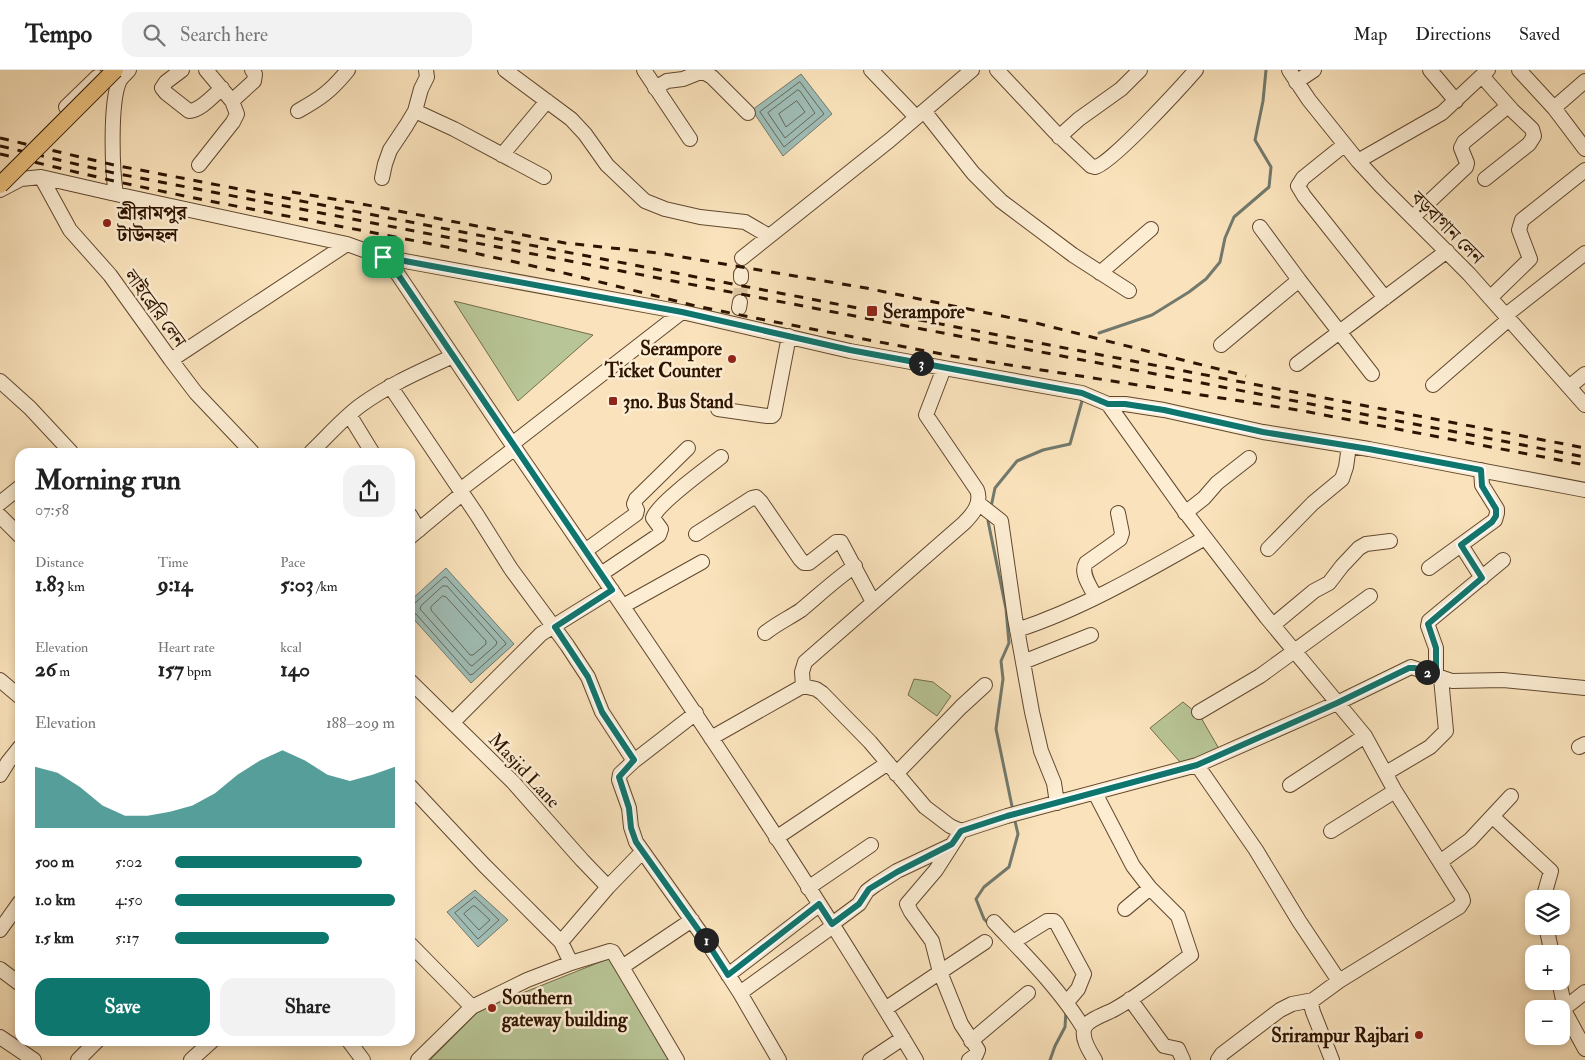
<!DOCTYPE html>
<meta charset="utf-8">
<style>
:root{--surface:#fff;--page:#f2f2f2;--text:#222;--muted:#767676;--line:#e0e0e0;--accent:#0f766e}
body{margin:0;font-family:"IM FELL Double Pica","Noto Serif Bengali",serif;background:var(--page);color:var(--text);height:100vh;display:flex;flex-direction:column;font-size:19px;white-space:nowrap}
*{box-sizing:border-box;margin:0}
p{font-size:16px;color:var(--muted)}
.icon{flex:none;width:28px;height:28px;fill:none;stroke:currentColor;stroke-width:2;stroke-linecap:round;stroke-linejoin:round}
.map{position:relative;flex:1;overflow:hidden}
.details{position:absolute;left:15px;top:378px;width:400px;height:598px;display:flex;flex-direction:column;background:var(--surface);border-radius:15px;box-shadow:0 2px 8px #0003}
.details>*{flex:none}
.fabs{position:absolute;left:1525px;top:820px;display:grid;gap:10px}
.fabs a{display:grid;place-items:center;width:45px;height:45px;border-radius:10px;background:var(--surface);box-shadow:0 2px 8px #0003;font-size:25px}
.pin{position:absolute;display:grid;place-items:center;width:42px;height:42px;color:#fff;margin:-21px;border-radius:10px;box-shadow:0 2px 8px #0006}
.km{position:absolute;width:25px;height:25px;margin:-12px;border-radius:50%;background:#222;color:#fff;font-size:14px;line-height:25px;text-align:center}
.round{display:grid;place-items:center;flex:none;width:52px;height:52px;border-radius:15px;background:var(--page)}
.headline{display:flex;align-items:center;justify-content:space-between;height:85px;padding:0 20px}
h1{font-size:28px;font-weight:700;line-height:38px}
.figures{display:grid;grid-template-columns:repeat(3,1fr);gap:8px;height:85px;padding:5px 20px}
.figures div{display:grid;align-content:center}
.figures b{font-size:21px;font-weight:700}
.figures small{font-size:14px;font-weight:400}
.figures p{font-size:14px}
.chart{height:140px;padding:10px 20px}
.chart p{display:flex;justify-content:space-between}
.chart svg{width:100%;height:90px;margin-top:5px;fill:var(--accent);opacity:.7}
.button{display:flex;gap:10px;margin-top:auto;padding:10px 20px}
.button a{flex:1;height:58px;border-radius:15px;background:var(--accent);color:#fff;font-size:20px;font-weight:700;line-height:58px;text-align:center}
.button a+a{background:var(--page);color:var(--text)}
ul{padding:0 20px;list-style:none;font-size:16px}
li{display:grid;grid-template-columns:80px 60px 1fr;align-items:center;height:38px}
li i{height:12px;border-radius:6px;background:var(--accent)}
header{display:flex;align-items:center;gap:30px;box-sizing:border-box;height:70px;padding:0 25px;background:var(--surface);border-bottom:1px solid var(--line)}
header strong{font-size:24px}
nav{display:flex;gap:28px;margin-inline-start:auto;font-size:18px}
.search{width:350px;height:45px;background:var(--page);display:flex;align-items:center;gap:12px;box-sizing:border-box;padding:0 18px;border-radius:15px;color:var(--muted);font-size:19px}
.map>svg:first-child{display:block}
.green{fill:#b8c596;stroke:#736c4b}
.water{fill:#9fbdb6;stroke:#72796d}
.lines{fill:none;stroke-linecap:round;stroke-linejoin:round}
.shore{stroke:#66685b;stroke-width:1}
.stream{stroke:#72796d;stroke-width:3}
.minor-tunnel{stroke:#dbc4a0;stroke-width:14;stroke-dasharray:14 7;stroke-linecap:butt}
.minor-casing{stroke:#61482f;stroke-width:16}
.minor{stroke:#fcedd3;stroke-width:14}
.rail{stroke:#2e1400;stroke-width:3;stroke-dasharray:9 9;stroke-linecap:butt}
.major-bridge-casing{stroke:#2e1400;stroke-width:18;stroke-linecap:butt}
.major-bridge{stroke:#edc27e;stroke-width:16}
.route-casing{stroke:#fff;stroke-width:10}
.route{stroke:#0f766e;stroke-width:6}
.poi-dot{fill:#8f2418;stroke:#fcedd3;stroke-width:2}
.labels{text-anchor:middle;stroke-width:5;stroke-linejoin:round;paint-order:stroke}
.poi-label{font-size:19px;font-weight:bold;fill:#2e1400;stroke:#fcedd3;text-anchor:start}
.street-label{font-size:19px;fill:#2e1400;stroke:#fcedd3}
</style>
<header>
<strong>Tempo</strong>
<div class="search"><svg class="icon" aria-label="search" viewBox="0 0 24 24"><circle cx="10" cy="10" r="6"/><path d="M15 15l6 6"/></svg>Search here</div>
<nav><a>Map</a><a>Directions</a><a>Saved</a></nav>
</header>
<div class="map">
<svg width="1585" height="990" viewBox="0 0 1585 990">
<rect width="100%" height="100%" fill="#fae3bc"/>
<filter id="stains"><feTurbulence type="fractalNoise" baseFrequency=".004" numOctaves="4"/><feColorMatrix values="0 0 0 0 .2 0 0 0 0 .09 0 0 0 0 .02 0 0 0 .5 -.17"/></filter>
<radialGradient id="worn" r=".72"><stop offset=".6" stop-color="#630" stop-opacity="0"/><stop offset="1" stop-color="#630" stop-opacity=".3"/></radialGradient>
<path class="green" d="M 454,231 L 593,265 L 518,331 Z
M 914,609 L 933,612 L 951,626 L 937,646 L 908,625 Z
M 1183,632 L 1200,646 L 1222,684 L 1180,692 L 1150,658 Z
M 610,888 L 672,990 L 430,990 L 480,940 Z"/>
<path class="water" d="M 801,4 L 832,44 L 783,86 L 752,40 Z
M 446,498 L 514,574 L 471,613 L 410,545 L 410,531 Z
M 475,820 L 508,850 L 478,877 L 447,842 Z"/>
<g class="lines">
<path class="shore" d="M 800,12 L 824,44 L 784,77 L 760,42 Z
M 798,20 L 800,21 L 815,43 L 785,68 L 768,43 Z
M 797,31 L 805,42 L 786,57 L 779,44 Z
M 443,516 L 447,516 L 497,572 L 496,575 L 472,596 L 470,595 L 420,539 L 421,536 Z
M 443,526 L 446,527 L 486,571 L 486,574 L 473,585 L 470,585 L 431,540 L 431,537 Z
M 410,534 L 415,533 L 444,507 L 446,507 L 505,572 L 506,574 L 473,604 L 470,605 L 416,544 L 410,542
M 475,827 L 499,850 L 478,869 L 455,843 Z
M 473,836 L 475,836 L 490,850 L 479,860 L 464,844 Z"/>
<path class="stream" d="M 1099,263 L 1152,245 L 1189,222 L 1206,209 L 1220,192 L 1225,168 L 1234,147 L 1269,117 L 1271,97 L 1255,70 L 1263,31 L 1266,0
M 991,437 L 995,418 L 1017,391 L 1043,380 L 1070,374 L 1082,331
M 989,448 L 988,451 L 1006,539 L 1009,573 L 1001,591 L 1003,609 L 996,659 L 1013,741
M 989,854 L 984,849 L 976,829 L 984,817 L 1009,797 L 1018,764 L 1014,747
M 1050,990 L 1055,976 L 1065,957 L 1066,941"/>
<path class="minor-tunnel" d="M 740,232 L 741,208"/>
<defs>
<path id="minor" d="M 182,0 L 166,12 L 162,18 L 166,23 L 189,41 C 200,41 213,26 222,18
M 505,0 L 571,49 L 585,64 L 607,95 L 645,131 L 665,139 L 700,147 L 745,152 L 769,166
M 644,0 L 690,69
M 871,0 L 916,47
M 997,0 L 1055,62 L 1091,96 L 1095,97 C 1110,95 1182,16 1196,0
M 1289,0 L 1309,30 L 1358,91 L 1381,116 L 1469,204 L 1585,335
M 1430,0 L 1456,31
M 1519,0 L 1554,38 L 1585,79
M 1482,6 L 1512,40 L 1532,59 L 1534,66 L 1529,74 L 1485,109
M 1296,12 L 1314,0
M 655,18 L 667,11 L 683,9 L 698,3 L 705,3 L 712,7 L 748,43
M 232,31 L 254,11 L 255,4 L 252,0
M 66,37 L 97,7
M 1554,38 L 1585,11
M 298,41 C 321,28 331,21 348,0
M 415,41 L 454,59 L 544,107
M 924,41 L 973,103 L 1001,131 L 1073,185 L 1129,221
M 1059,67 L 1079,49 L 1121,19 L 1140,0
M 1344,75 L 1303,108 L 1298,116 L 1304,126 L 1385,228
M 502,85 L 547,31
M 1358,91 L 1442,43 L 1488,0
M 199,95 L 233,52 L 237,44 L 232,31 L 206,0
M 41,107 L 70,160 L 110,205 L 171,290 L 196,323 L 252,382
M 382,108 L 385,94 L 390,80 L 406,56 L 415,41 L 421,19 L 427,7 L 426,0
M 0,120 L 21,109 L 41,107 L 111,123 L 347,174 L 383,187 L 395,200 L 512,374
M 116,124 C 112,100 110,34 119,12 C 121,7 126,4 129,0
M 1413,147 L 1466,97 L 1467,93 L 1461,78 L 1464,72 L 1508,36
M 1260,157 L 1299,210 L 1372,304
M 383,187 L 682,242
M 742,188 L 890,70 L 972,0
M 1100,203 L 1151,159
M 741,208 L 741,204
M 1490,228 L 1530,189 L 1519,160 L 1522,150 L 1585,100
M 739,238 L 740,232
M 1506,245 L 1585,183
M 1221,275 L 1299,210
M 171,290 L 347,174
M 1297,294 L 1447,181
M 0,311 L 30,338 L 71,382
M 1433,315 L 1509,249
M 390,316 L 477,445 L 511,499 L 567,575 L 588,607 L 602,642 L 634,691
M 1569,317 L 1585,304
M 1108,334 L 1125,334 L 1164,340 L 1263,362 L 1369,379 L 1585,420
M 718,339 L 767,346 L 772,346 L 774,344 L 789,266
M 350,346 L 372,382
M 311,382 C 327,367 343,348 361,335 C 390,314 421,301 453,286
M 460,420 L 515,378
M 0,433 L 20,417
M 978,433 L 1001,451 L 1015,548 L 1032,642 L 1041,681 L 1054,713 L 1057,733
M 1185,443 L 1204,428 L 1217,413 L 1249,388
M 410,445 L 419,460
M 0,446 L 20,466
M 696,464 L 752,428 L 756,427 L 761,432 L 800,489 L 804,493 L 809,493 L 836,472 L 841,472 L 873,532
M 410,467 L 463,423
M 1461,475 L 1482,508
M 1268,479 L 1313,433 L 1342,409 L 1346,397 L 1349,376
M 585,481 L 636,444 L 637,440 L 634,434 L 636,429 L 688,378
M 1429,498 L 1495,450 L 1497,443 L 1497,439 L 1482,415 L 1481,400
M 601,504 L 659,465 L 661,459 L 653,448 C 657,434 707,398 721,387
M 1095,526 C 1090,516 1080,503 1086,493 L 1120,469 L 1122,463 L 1118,443
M 623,536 L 702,492
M 1273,555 L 1314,521 L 1329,513 L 1342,496 L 1359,478 L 1366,474 L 1390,471
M 1017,560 C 1082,539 1145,502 1205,468
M 765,563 C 776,554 789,548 801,540 C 819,525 836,509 855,496
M 1023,592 L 1091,565
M 1436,605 L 1436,578 L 1428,556 L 1429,551 L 1503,490
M 0,610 L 20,627
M 410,611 L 513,712 L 582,790 L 608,817
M 803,616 L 802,602 L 805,592 L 964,453 C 973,444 982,433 977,420 L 926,345 L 944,298
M 1199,642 L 1260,606 L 1370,526
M 696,643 L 634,691 L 620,704 L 619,710 L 629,738 L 631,757 L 636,772 L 707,872 L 740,923 L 779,990
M 453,652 L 541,564 L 612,520
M 711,668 L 803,616 L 816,619 L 822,623 L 870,672 L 925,737 L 950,756 L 961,761 L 1007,746 L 1197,695
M 1579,677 L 1585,674
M 1386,703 L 1430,677 L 1446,661 L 1441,608
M 896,704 L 961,637 L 985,615
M 0,705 L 8,692 L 20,677
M 1290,715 L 1365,666
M 410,716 L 484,795 L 561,872 L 571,893
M 1095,723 L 1133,796 L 1150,818
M 1493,747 L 1551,801 L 1543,829
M 961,761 L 936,800 L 907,834 L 911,842 L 932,871 L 940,902 L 961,954 L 978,980 L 976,985 L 969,990
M 1331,761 L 1395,721
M 776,768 L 888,693
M 1440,792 L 1470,770 L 1511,726
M 808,818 L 871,775
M 994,852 C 1026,886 1060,919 1084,959
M 832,854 L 859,834 L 867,821 L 875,815 L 897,801 L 952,775
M 1546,856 L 1552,884
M 0,860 L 20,832
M 561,872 L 608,817 L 642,782
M 1013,872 L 1047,851 L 1054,851 L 1057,854 L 1084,904 L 1078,919 L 1067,932
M 410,874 L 472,937
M 622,897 L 692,850
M 0,899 L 20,914
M 728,905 L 819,835
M 1339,911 L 1299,851 L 1256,780 L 1197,695 L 1337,633 L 1411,597 L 1452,611 L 1503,610 L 1585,618
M 1559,911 L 1565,939
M 1585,922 L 1566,937 L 1565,942 L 1585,979
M 740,923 L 833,856
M 1130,929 L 1164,976 L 1178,979 L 1183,990
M 885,939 L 985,872
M 0,967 L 34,990
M 348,970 L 363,990
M 971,971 L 1028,923
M 78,990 L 98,970
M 191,990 L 213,970
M 418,990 L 472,937 L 527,910 L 571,893 L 610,881 L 613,882 L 622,897 L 677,990
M 870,990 L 903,968
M 916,990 C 790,780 651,577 512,374 L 682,242 L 850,281 L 1082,323 L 1108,334 L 1183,439 L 1267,548 L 1365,666 L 1395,721 L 1462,827 L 1463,831 L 1459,837 L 1339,911 L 1313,930 L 1311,934 L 1313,942 L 1332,990
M 1095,990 C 1090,982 1080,967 1085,957 C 1089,949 1106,944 1115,939 C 1142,924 1166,903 1191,885 L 1178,846 L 1150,818 L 1125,839
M 1218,990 L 1222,984 L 1280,940 L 1292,934 L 1313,930"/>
</defs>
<use href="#minor" class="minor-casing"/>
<use href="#minor" class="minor"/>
<path class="rail" d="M 0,68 L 114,95 L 1585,378
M 0,76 L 114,103 L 1585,387
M 0,84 L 114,111 L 189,127 L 452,178 L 560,202 L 696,236 L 760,249 L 952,286 L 1298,340 L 1585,395
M 292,122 L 362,134 L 565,173 L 659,183 L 866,218 L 1036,253 L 1246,306"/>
<defs>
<path id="major-bridge" d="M 0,115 L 115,0"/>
</defs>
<use href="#major-bridge" class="major-bridge-casing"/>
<use href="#major-bridge" class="major-bridge"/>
</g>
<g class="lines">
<defs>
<path id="route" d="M 383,187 L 682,242 L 850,280 L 1082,323 L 1108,334 L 1125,334 L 1164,340 L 1263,362 L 1369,379 L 1481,400 L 1482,416 L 1496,439 L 1496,446 L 1492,452 L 1461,475 L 1482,508 L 1428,554 L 1436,578 L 1436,605 L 1415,598 L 1409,598 L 1337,633 L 1197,695 L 1007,746 L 961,761 L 952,774 L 897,802 L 869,819 L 859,834 L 832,854 L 819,834 L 728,905 L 707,872 L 636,772 L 631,758 L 629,738 L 619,707 L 634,690 L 602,642 L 588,607 L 555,557 L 612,520 L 395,200 Z"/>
</defs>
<use href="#route" class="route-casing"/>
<use href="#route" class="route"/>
</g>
<g class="poi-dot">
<circle cx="107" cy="153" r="5"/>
<rect x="866" y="235" width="12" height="12" rx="2.5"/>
<circle cx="732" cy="289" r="5"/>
<rect x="608" y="326" width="10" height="10" rx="2.5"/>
<circle cx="492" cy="938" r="5"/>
<circle cx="1419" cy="965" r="5"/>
</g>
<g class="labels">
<g class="poi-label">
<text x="117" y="149">শ্রীরামপুর<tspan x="117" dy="22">টাউনহল</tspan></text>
<text x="883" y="248">Serampore</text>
<text x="722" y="285" text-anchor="end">Serampore<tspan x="722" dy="22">Ticket Counter</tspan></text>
<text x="623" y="338">3no. Bus Stand</text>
<text x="502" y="934">Southern<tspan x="502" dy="22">gateway building</tspan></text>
<text x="1409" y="972" text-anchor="end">Srirampur Rajbari</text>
</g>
<g class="street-label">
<text transform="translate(1448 157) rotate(45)" y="7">বড়বাগান লেন</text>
<text transform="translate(156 238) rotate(54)" y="7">লাইব্রেরি লেন</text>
<text transform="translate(525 700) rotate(47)" y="7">Masjid Lane</text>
</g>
</g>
<rect width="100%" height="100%" filter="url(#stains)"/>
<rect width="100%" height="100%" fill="url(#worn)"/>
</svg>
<div class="fabs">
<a><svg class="icon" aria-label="layers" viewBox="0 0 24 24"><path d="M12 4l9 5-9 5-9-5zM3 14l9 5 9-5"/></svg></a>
<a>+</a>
<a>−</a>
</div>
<div class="pin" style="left:383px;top:187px;background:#1e9e55"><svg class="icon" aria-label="arrive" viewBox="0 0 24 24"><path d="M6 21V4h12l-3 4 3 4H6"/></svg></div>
<b class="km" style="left:706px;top:870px">1</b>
<b class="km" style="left:1427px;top:602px">2</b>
<b class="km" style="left:921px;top:293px">3</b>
<section class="details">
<div class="headline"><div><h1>Morning run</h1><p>07:58</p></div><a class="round"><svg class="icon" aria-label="share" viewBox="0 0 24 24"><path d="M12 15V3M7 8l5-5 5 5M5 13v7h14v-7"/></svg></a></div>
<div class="figures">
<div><p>Distance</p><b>1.83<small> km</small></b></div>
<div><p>Time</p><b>9:14</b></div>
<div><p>Pace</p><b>5:03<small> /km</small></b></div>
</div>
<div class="figures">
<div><p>Elevation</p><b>26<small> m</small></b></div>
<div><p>Heart rate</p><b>157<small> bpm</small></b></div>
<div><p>kcal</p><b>140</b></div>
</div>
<div class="chart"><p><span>Elevation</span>188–209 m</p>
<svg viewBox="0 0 160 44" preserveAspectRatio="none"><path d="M0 44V14L10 17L20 24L30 33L40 38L50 38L60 36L70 33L80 27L90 18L100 11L110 6L120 11L130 18L140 21L150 18L160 14V44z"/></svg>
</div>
<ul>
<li><b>500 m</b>5:02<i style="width:85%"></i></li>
<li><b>1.0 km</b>4:50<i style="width:100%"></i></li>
<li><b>1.5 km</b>5:17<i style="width:70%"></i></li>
</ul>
<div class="button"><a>Save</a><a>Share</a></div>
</section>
</div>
